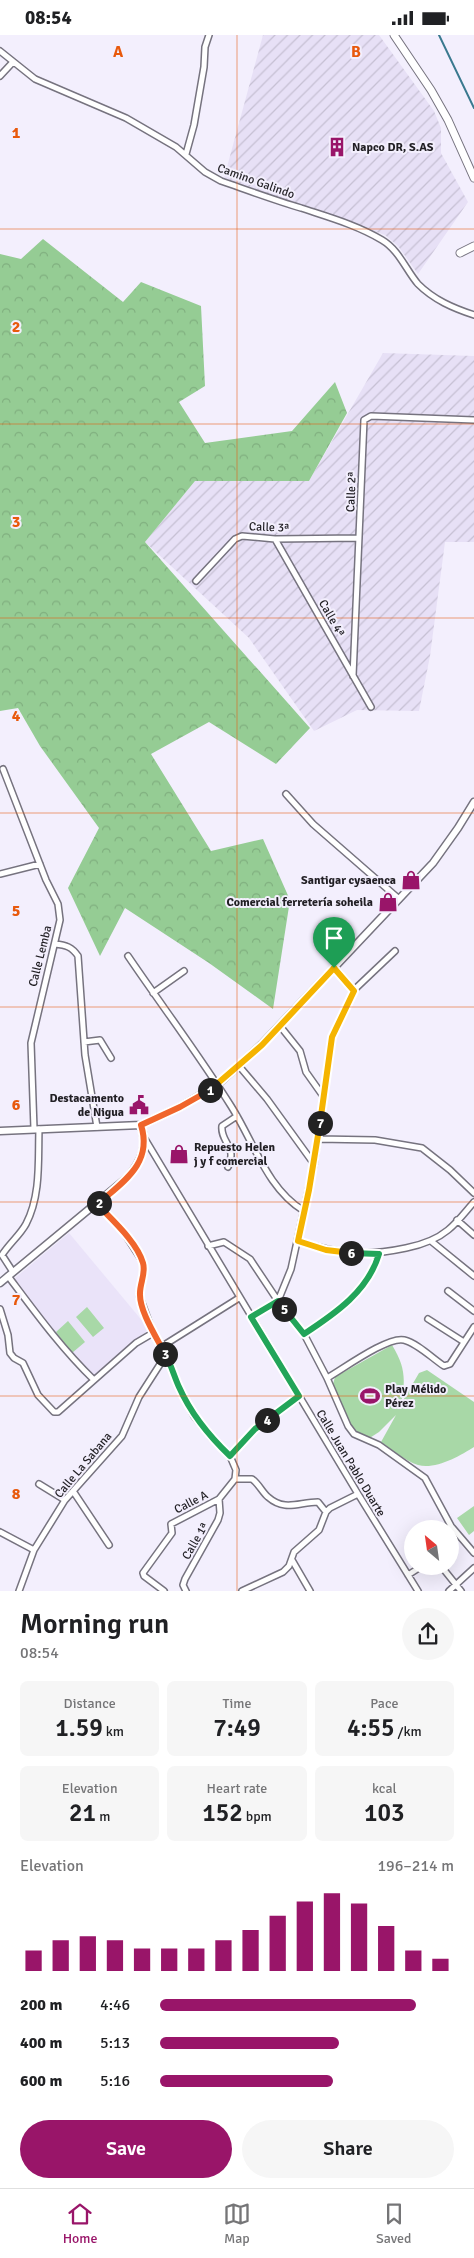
<!DOCTYPE html>
<meta charset="utf-8">
<style>
:root{--surface:#fff;--page:#f6f6f6;--text:#202124;--muted:#757577;--line:#e0e0e0;--accent:#991569}
body{margin:0;font-family:Signika,sans-serif;background:var(--page);color:var(--text);height:100vh;display:flex;flex-direction:column;font-size:19px;white-space:nowrap}
*{box-sizing:border-box;margin:0}
p{font-size:16px;color:var(--muted)}
.icon{flex:none;width:28px;height:28px;fill:none;stroke:currentColor;stroke-width:2;stroke-linecap:round;stroke-linejoin:round}
.map{position:relative;height:1556px;overflow:hidden}
.details{display:flex;flex-direction:column;background:var(--surface);flex:1}
.details>*{flex:none}
.needle{width:32px;rotate:331deg}
.buttons{position:absolute;left:404px;top:1485px;display:grid;gap:10px}
.buttons a{display:grid;place-items:center;width:55px;height:55px;border-radius:50%;background:var(--surface);box-shadow:0 5px 20px #0002;font-size:25px}
.pin{position:absolute;display:grid;place-items:center;width:42px;height:42px;color:#fff;margin:-51px -21px;border-radius:50% 50% 50% 0;rotate:-45deg;box-shadow:0 0 5px #0007}
.pin .icon{rotate:45deg}
.km{position:absolute;width:25px;height:25px;margin:-12px;border-radius:50%;background:#222;color:#fff;font-size:14px;line-height:25px;text-align:center}
.round{display:grid;place-items:center;flex:none;width:52px;height:52px;border-radius:26px;background:var(--page)}
.headline{display:flex;align-items:center;justify-content:space-between;height:85px;padding:0 20px}
h1{font-size:28px;font-weight:600;line-height:38px}
.figures{display:grid;grid-template-columns:repeat(3,1fr);gap:8px;height:85px;padding:5px 20px}
.figures div{display:grid;align-content:center;border-radius:8px;background:var(--page);text-align:center}
.figures b{font-size:25px;font-weight:600}
.figures small{font-size:14px;font-weight:400}
.figures p{font-size:14px}
.chart{height:140px;padding:10px 20px}
.chart p{display:flex;justify-content:space-between}
.chart svg{width:100%;height:90px;margin-top:5px;stroke:var(--accent);stroke-width:6}
.cta{display:flex;gap:10px;margin-top:auto;padding:10px 20px}
.cta a{flex:1;height:58px;border-radius:30px;background:var(--accent);color:#fff;font-size:20px;font-weight:600;line-height:58px;text-align:center}
.cta a+a{background:var(--page);color:var(--text)}
ul{padding:0 20px;list-style:none;font-size:16px}
li{display:grid;grid-template-columns:80px 60px 1fr;align-items:center;height:38px}
li i{height:12px;border-radius:6px;background:var(--accent)}
.status{display:flex;justify-content:space-between;align-items:center;height:35px;padding:0 25px;background:var(--surface);direction:ltr}
.status svg{height:14px;fill:currentColor}
.tabs{display:flex;justify-content:space-around;align-items:center;height:70px;border-top:1px solid var(--line);background:var(--surface);font-size:14px;color:var(--muted)}
.tabs a{display:grid;justify-items:center;gap:2px}
.tabs .selected{color:var(--accent)}
.map>svg:first-child{display:block}
.industrial{fill:url(#industrial-furrows)}
.education{fill:#eae3f9}
.forest{fill:url(#forest-crowns)}
.pitch{fill:#a8d8a7}
.lines{fill:none;stroke-linecap:round;stroke-linejoin:round}
.stream{stroke:#3a798f;stroke-width:2}
.minor-casing{stroke:#76737f;stroke-width:8}
.tertiary-casing{stroke:#76737f;stroke-width:9}
.secondary-casing{stroke:#76737f;stroke-width:9}
.minor{stroke:#fff;stroke-width:5}
.tertiary{stroke:#fff;stroke-width:6}
.secondary{stroke:#fff;stroke-width:7}
.split-1-casing{stroke:#fff;stroke-width:10}
.split-2-casing{stroke:#fff;stroke-width:10}
.split-3-casing{stroke:#fff;stroke-width:10}
.split-4-casing{stroke:#fff;stroke-width:10}
.split-5-casing{stroke:#fff;stroke-width:10}
.split-6-casing{stroke:#fff;stroke-width:10}
.split-7-casing{stroke:#fff;stroke-width:10}
.split-8-casing{stroke:#fff;stroke-width:10}
.split-1{stroke:#f5b400;stroke-width:6}
.split-2{stroke:#f0652b;stroke-width:6}
.split-3{stroke:#f0652b;stroke-width:6}
.split-4{stroke:#22a559;stroke-width:6}
.split-5{stroke:#22a559;stroke-width:6}
.split-6{stroke:#22a559;stroke-width:6}
.split-7{stroke:#f5b400;stroke-width:6}
.split-8{stroke:#f5b400;stroke-width:6}
.grid{fill:none;stroke:#e8590c;stroke-width:1;stroke-opacity:0.55}
.labels{text-anchor:middle;stroke-width:4;stroke-linejoin:round;paint-order:stroke}
.poi-label{font-size:12px;font-weight:bold;fill:#211f24;stroke:#f3effd;text-anchor:start}
.street-label{font-size:12px;fill:#211f24;stroke:#f3effd}
.grid-label{font-size:16px;text-anchor:middle;font-weight:bold;fill:#e8590c;stroke:#f3effd;stroke-width:4;stroke-linejoin:round;paint-order:stroke}
</style>
<div class="status"><b>08:54</b><svg viewBox="0 0 49 12"><path d="M0 12V9h3v3zM5 12V6h3v6zM10 12V3h3v9zM15 12V0h3v12zM26 1h20v11H26zM47 4h2v5h-2z"/></svg></div>
<div class="map">
<svg width="474" height="1556" viewBox="0 0 474 1556">
<defs>
<pattern id="industrial-furrows" width="10" height="10" patternUnits="userSpaceOnUse" patternTransform="scale(1.25)"><rect width="10" height="10" fill="#e7e0f6"/><path d="M-1 1l2-2M0 10L10 0M9 11l2-2" fill="none" stroke="#c6c0d3"/></pattern>
<pattern id="forest-crowns" width="20" height="18" patternUnits="userSpaceOnUse" patternTransform="scale(1.25)"><rect width="20" height="18" fill="#95cc94"/><path d="M2 6a3 3 0 1 1 6 0M12 15a3 3 0 1 1 6 0" fill="none" stroke="#80af7f"/></pattern>
</defs>
<rect width="100%" height="100%" fill="#f3effd"/>
<path class="industrial" d="M 263,0 L 379,0 L 434,76 L 441,93 L 441,118 L 468,167 L 418,239 L 398,211 L 385,200 L 224,143 Z
M 383,318 L 474,321 L 474,507 L 445,507 L 430,621 L 419,676 L 357,675 L 314,696 L 249,603 L 145,507 L 195,446 L 309,446 Z"/>
<path class="education" d="M 69,1198 L 149,1294 L 96,1339 L 92,1339 L 73,1320 L 14,1244 Z"/>
<path class="forest" d="M 43,204 L 123,267 L 141,247 L 201,271 L 205,351 L 179,367 L 205,408 L 292,396 L 335,347 L 347,378 L 309,446 L 195,446 L 145,507 L 310,693 L 276,729 L 209,687 L 151,719 L 211,816 L 263,804 L 290,865 L 273,974 L 209,928 L 125,873 L 100,921 L 68,853 L 99,793 L 40,711 L 18,673 L 0,676 L 0,219 L 21,224 Z"/>
<path class="pitch" d="M 87,1272 L 104,1293 L 93,1302 L 76,1282 Z
M 68,1286 L 85,1307 L 72,1318 L 56,1297 Z
M 392,1310 C 405,1331 406,1344 401,1369 L 419,1338 L 427,1335 L 474,1367 L 474,1412 C 460,1421 435,1435 418,1430 C 405,1426 393,1415 381,1407 L 396,1380 L 379,1397 L 368,1404 C 346,1393 342,1370 333,1349 L 335,1342 Z
M 474,1471 L 474,1496 L 469,1500 L 457,1483 Z"/>
<g class="lines">
<path class="stream" d="M 439,0 L 474,73"/>
<defs>
<path id="minor" d="M 0,16 L 35,44 L 126,83 L 176,112 L 205,137 L 221,146 C 247,155 274,165 301,173 C 328,182 357,190 382,205 C 399,215 406,235 418,249 C 434,265 453,273 474,280
M 0,41 L 13,27
M 186,119 L 194,90 L 204,32 L 205,12 L 209,0
M 275,504 L 371,672
M 196,546 L 235,504 L 242,501 L 275,504 L 359,503
M 353,641 L 364,385 L 371,381 L 474,385
M 3,734 L 46,845 L 58,869 L 60,885 L 31,1008 L 34,1094
M 286,759 L 313,789 L 399,864
M 0,839 L 40,829
M 55,909 C 66,910 72,912 78,921 L 85,1020 L 97,1092
M 128,921 C 162,971 199,1020 231,1071 C 254,1107 267,1154 304,1176
M 335,933 L 354,956
M 153,958 L 184,936
M 280,991 L 300,1016 L 306,1037 L 323,1061
M 84,1007 L 100,1005 L 111,1023
M 239,1031 L 267,1064 L 314,1129
M 145,1104 L 358,1459 L 418,1556
M 318,1104 L 375,1105 L 422,1113 L 450,1135 L 474,1158
M 228,1132 C 238,1112 220,1107 222,1091 L 237,1081
M 97,1169 L 123,1196 L 143,1227 L 144,1238 L 139,1260 L 153,1298 L 168,1324 L 179,1352 L 194,1381 L 211,1402 L 230,1421 L 236,1435 L 235,1444 L 219,1464 L 171,1489 L 172,1498 L 143,1538 L 144,1541 L 164,1556
M 457,1185 L 474,1200
M 298,1206 C 339,1219 364,1222 406,1213 C 421,1210 436,1205 448,1195 C 458,1187 466,1176 474,1167
M 431,1206 L 474,1241
M 208,1211 L 224,1207 L 250,1224 L 278,1266 L 304,1299 L 327,1343 L 348,1391 L 354,1399 L 379,1410 L 425,1443 L 451,1491 L 474,1518
M 13,1237 L 2,1220 C 9,1209 20,1200 26,1189 C 41,1160 38,1126 39,1094
M 8,1241 C 35,1277 61,1313 94,1345
M 448,1256 L 474,1276
M 0,1274 L 8,1300 L 10,1318 L 14,1323 L 23,1328 L 38,1360 L 54,1377 L 58,1377 L 136,1308 L 153,1298
M 251,1282 L 278,1266 L 291,1234 L 314,1129 L 332,1002 L 355,954 L 395,916
M 428,1284 L 464,1307
M 304,1299 C 335,1279 368,1256 379,1219
M 161,1312 L 239,1263
M 327,1343 C 343,1334 388,1301 404,1305 C 417,1308 432,1323 444,1331 L 450,1329 L 474,1292
M 230,1421 L 255,1394 L 299,1361
M 235,1444 L 252,1444 C 259,1449 262,1457 268,1462 C 285,1477 299,1467 318,1467 L 326,1477
M 39,1449 L 65,1465
M 73,1456 L 109,1510
M 0,1497 L 34,1515
M 292,1525 L 310,1556
M 441,1531 L 461,1556
M 408,1540 L 422,1531
M 19,1556 L 34,1515 L 65,1465 L 122,1401 L 139,1362 L 166,1320
M 186,1556 L 183,1550 L 185,1544 L 218,1485 L 220,1478 L 219,1464
M 242,1556 L 283,1537 L 289,1531 L 294,1517 L 319,1495 L 326,1477 L 330,1473 L 358,1459
M 449,1556 L 474,1533"/>
<path id="tertiary" d="M 0,1096 L 141,1090 L 180,1072 L 217,1050 L 262,1009 L 433,828 L 458,793 L 474,767
M 0,1248 L 128,1142 C 142,1125 148,1111 141,1090"/>
<path id="secondary" d="M 394,0 L 431,55 L 448,85 L 474,143
M 460,218 L 474,211"/>
</defs>
<use href="#minor" class="minor-casing"/>
<use href="#tertiary" class="tertiary-casing"/>
<use href="#secondary" class="secondary-casing"/>
<use href="#minor" class="minor"/>
<use href="#tertiary" class="tertiary"/>
<use href="#secondary" class="secondary"/>
</g>
<g class="lines">
<defs>
<path id="split-1" d="M 210,1055 L 262,1010 L 334,933"/>
<path id="split-2" d="M 99,1168 C 124,1146 153,1128 141,1090 L 180,1072 L 210,1055"/>
<path id="split-3" d="M 99,1168 L 97,1169 C 112,1185 137,1207 143,1228 C 146,1238 140,1248 140,1258 C 139,1276 157,1303 165,1319"/>
<path id="split-4" d="M 165,1319 C 171,1329 174,1341 179,1352 C 191,1379 209,1401 230,1421 L 255,1394 L 267,1385"/>
<path id="split-5" d="M 267,1385 L 299,1361 L 251,1282 L 278,1266 L 284,1274"/>
<path id="split-6" d="M 284,1274 L 304,1299 C 336,1278 368,1256 379,1219 L 351,1218"/>
<path id="split-7" d="M 320,1088 L 309,1155 L 298,1206 L 326,1215 L 351,1218"/>
<path id="split-8" d="M 320,1088 L 332,1002 L 354,956 L 334,933"/>
</defs>
<use href="#split-1" class="split-1-casing"/>
<use href="#split-2" class="split-2-casing"/>
<use href="#split-3" class="split-3-casing"/>
<use href="#split-4" class="split-4-casing"/>
<use href="#split-5" class="split-5-casing"/>
<use href="#split-6" class="split-6-casing"/>
<use href="#split-7" class="split-7-casing"/>
<use href="#split-8" class="split-8-casing"/>
<use href="#split-1" class="split-1"/>
<use href="#split-2" class="split-2"/>
<use href="#split-3" class="split-3"/>
<use href="#split-4" class="split-4"/>
<use href="#split-5" class="split-5"/>
<use href="#split-6" class="split-6"/>
<use href="#split-7" class="split-7"/>
<use href="#split-8" class="split-8"/>
</g>
<path class="grid" d="M 237,0 L 237,1556M 0,194 L 474,194M 0,389 L 474,389M 0,583 L 474,583M 0,778 L 474,778M 0,972 L 474,972M 0,1167 L 474,1167M 0,1361 L 474,1361"/>
<defs>
<symbol id="building-bare" viewBox="-9 -9 18 18"><path d="M-4-6H4V6H1V3H-1V6H-4ZM-2.5-4.3h1.7v1.8h-1.7ZM.8-4.3h1.7v1.8H.8ZM-2.5-1h1.7V.8h-1.7ZM.8-1h1.7V.8H.8Z" fill="#991569" stroke="#f3effd" stroke-width="2.5" paint-order="stroke"/></symbol>
<symbol id="shop-bare" viewBox="-9 -9 18 18"><path d="M-5-2.5h2.3a2.7 3.5 0 0 1 5.4 0H5L5.5 6h-11ZM-1.5-2.5h3a1.5 2.3 0 0 0-3 0Z" fill="#991569" stroke="#f3effd" stroke-width="2.5" paint-order="stroke"/></symbol>
<symbol id="civic-bare" viewBox="-9 -9 18 18"><path d="M-.6-6.5H3V-4.5H.6V-3L4-1V1h2V6H-6V1h2V-1L-.6-3ZM-1.2 2.5V6h2.4V2.5Z" fill="#991569" stroke="#f3effd" stroke-width="2.5" paint-order="stroke"/></symbol>
<symbol id="stadium-bare" viewBox="-9 -9 18 18"><path d="M0-5a6.5 5 0 1 0 0 10a6.5 5 0 1 0 0-10ZM-3.5-1.8h7v3.6h-7Z" fill="#991569" stroke="#f3effd" stroke-width="2.5" paint-order="stroke"/></symbol>
</defs>
<g fill-rule="evenodd">
<use href="#building-bare" x="323" y="98" width="28" height="28"/>
<use href="#shop-bare" x="397" y="831" width="28" height="28"/>
<use href="#shop-bare" x="374" y="853" width="28" height="28"/>
<use href="#civic-bare" x="125" y="1056" width="28" height="28"/>
<use href="#shop-bare" x="165" y="1105" width="28" height="28"/>
<use href="#stadium-bare" x="356" y="1347" width="28" height="28"/>
</g>
<g class="labels">
<g class="poi-label">
<text x="352" y="116">Napco DR, S.AS</text>
<text x="396" y="849" text-anchor="end">Santigar cysaenca</text>
<text x="373" y="871" text-anchor="end">Comercial ferretería soheila</text>
<text x="124" y="1067" text-anchor="end">Destacamento<tspan x="124" dy="14">de Nigua</tspan></text>
<text x="194" y="1116">Repuesto Helen<tspan x="194" dy="14">j y f comercial</tspan></text>
<text x="385" y="1358">Play Mélido<tspan x="385" dy="14">Pérez</tspan></text>
</g>
<g class="street-label">
<text transform="translate(256 146) rotate(20)" y="4">Camino Galindo</text>
<text transform="translate(351 457) rotate(-88)" y="4">Calle 2ª</text>
<text transform="translate(269 492) rotate(2)" y="4">Calle 3ª</text>
<text transform="translate(332 583) rotate(60)" y="4">Calle 4ª</text>
<text transform="translate(40 921) rotate(-76)" y="4">Calle Lemba</text>
<text transform="translate(351 1428) rotate(59)" y="4">Calle Juan Pablo Duarte</text>
<text transform="translate(83 1430) rotate(-50)" y="4">Calle La Sabana</text>
<text transform="translate(191 1467) rotate(-27)" y="4">Calle A</text>
<text transform="translate(195 1506) rotate(-60)" y="4">Calle 1ª</text>
</g>
</g>
<g class="grid-label">
<text x="118" y="22">A</text>
<text x="356" y="22">B</text>
<text x="16" y="103">1</text>
<text x="16" y="297">2</text>
<text x="16" y="492">3</text>
<text x="16" y="686">4</text>
<text x="16" y="881">5</text>
<text x="16" y="1075">6</text>
<text x="16" y="1270">7</text>
<text x="16" y="1464">8</text>
</g>
</svg>
<div class="buttons">
<a><svg class="needle" viewBox="-14 -14 28 28"><path d="M0-13l5 13h-10z" fill="#e53935"/><path d="M0 13l5-13h-10z" fill="#757577"/></svg></a>
</div>
<div class="pin" style="left:334px;top:933px;background:#1e9e55"><svg class="icon" aria-label="arrive" viewBox="0 0 24 24"><path d="M6 21V4h12l-3 4 3 4H6"/></svg></div>
<b class="km" style="left:210px;top:1055px">1</b>
<b class="km" style="left:99px;top:1168px">2</b>
<b class="km" style="left:165px;top:1319px">3</b>
<b class="km" style="left:267px;top:1385px">4</b>
<b class="km" style="left:284px;top:1274px">5</b>
<b class="km" style="left:351px;top:1218px">6</b>
<b class="km" style="left:320px;top:1088px">7</b>
</div>
<section class="details">
<div class="headline"><div><h1>Morning run</h1><p>08:54</p></div><a class="round"><svg class="icon" aria-label="share" viewBox="0 0 24 24"><path d="M12 15V3M7 8l5-5 5 5M5 13v7h14v-7"/></svg></a></div>
<div class="figures">
<div><p>Distance</p><b>1.59<small> km</small></b></div>
<div><p>Time</p><b>7:49</b></div>
<div><p>Pace</p><b>4:55<small> /km</small></b></div>
</div>
<div class="figures">
<div><p>Elevation</p><b>21<small> m</small></b></div>
<div><p>Heart rate</p><b>152<small> bpm</small></b></div>
<div><p>kcal</p><b>103</b></div>
</div>
<div class="chart"><p><span>Elevation</span>196–214 m</p>
<svg viewBox="0 0 160 44" preserveAspectRatio="none"><path d="M5 44V34M15 44V29M25 44V27M35 44V29M45 44V33M55 44V33M65 44V33M75 44V29M85 44V24M95 44V17M105 44V10M115 44V6M125 44V11M135 44V22M145 44V34M155 44V38"/></svg>
</div>
<ul>
<li><b>200 m</b>4:46<i style="width:87%"></i></li>
<li><b>400 m</b>5:13<i style="width:61%"></i></li>
<li><b>600 m</b>5:16<i style="width:59%"></i></li>
</ul>
<div class="cta"><a>Save</a><a>Share</a></div>
</section>
<nav class="tabs">
<a class="selected"><svg class="icon" aria-label="home" viewBox="0 0 24 24"><path d="M3 11l9-7 9 7M6 9v11h12V9"/></svg>Home</a>
<a><svg class="icon" aria-label="map" viewBox="0 0 24 24"><path d="M3 6l6-2 6 2 6-2v14l-6 2-6-2-6 2zM9 4v14M15 6v14"/></svg>Map</a>
<a><svg class="icon" aria-label="saved" viewBox="0 0 24 24"><path d="M7 4h10v16l-5-4-5 4z"/></svg>Saved</a>
</nav>
